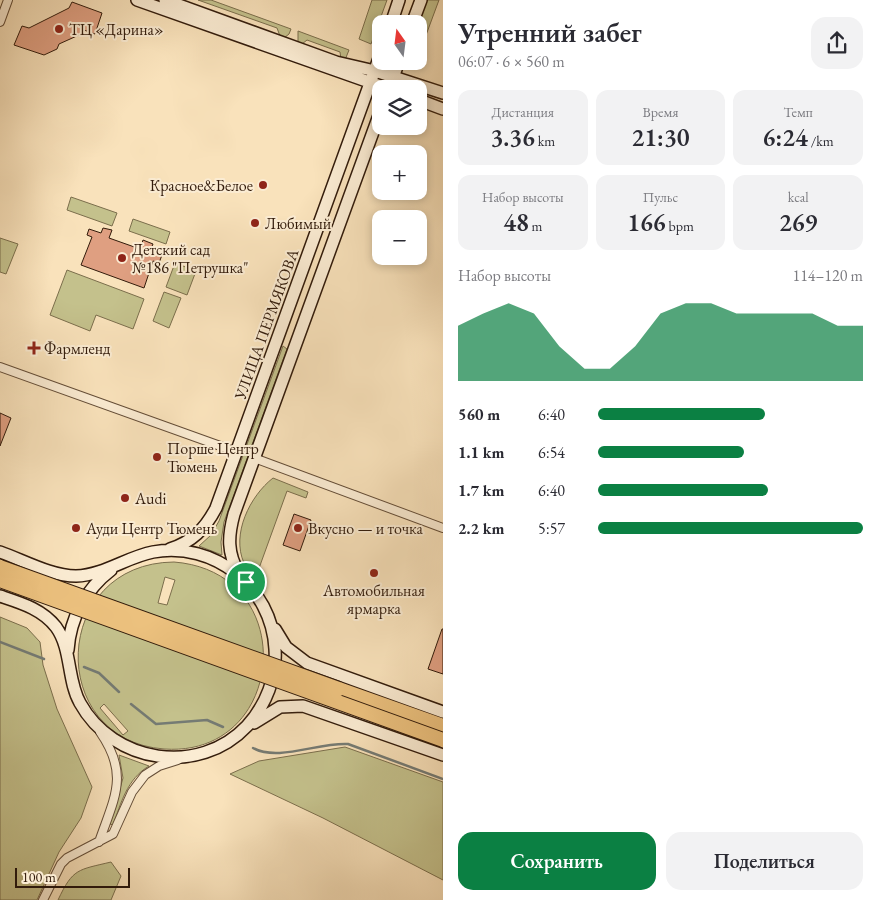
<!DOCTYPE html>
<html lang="ru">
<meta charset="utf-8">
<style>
:root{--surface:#fff;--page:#f2f2f3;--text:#2b2b33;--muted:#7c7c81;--accent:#0b8043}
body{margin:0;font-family:"EB Garamond",serif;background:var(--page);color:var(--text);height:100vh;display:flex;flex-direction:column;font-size:19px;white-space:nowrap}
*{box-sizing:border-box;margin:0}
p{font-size:16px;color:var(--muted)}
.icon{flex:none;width:28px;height:28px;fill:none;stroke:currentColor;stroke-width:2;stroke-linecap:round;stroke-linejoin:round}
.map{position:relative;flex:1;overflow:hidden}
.details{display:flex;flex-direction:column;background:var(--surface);width:435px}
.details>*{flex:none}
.needle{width:32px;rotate:346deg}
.controls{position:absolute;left:372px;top:15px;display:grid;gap:10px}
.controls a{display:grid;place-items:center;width:55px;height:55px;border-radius:10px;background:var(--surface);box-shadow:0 2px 8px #0003;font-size:25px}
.scale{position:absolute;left:15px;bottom:12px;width:115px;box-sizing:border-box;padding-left:5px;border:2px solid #321b0b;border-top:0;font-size:14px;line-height:18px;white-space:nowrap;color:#321b0b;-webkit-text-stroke:4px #fbecd3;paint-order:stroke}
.pin{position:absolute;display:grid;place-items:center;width:42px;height:42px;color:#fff;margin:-21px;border:2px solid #fff;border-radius:50%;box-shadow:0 1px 5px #0007}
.round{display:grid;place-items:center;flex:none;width:52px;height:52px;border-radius:15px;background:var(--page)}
.summary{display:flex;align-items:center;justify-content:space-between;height:85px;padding:0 15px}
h1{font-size:28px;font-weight:600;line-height:38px}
.metrics{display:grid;grid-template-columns:repeat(3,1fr);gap:8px;height:85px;padding:5px 15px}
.metrics div{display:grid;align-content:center;border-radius:12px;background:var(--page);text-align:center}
.metrics b{font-size:25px;font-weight:600}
.metrics small{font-size:14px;font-weight:400}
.metrics p{font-size:14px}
.chart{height:140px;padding:10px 15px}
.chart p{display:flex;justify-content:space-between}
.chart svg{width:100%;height:90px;margin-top:5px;fill:var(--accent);opacity:.7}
.action{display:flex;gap:10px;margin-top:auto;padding:10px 15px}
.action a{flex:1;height:58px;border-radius:15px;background:var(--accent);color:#fff;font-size:20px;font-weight:600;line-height:58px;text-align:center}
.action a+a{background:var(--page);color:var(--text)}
ul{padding:0 15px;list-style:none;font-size:16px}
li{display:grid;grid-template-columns:80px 60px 1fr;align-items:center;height:38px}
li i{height:12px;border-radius:6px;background:var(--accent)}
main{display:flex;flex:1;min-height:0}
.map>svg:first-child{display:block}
.green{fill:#c4c18c;stroke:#7b6e4c;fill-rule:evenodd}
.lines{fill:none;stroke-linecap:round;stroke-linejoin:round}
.stream{stroke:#757b74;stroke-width:2.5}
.building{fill:#df9f81;stroke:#321b0b}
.street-casing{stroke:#644d37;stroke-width:10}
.secondary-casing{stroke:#321b0b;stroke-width:14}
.highway-casing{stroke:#321b0b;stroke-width:16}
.street{stroke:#fbecd3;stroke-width:8}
.secondary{stroke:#fbecd3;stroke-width:11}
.highway{stroke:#ecc17e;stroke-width:14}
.highway-bridge-casing{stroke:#321b0b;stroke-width:16;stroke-linecap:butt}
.highway-bridge{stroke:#ecc17e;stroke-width:14}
.poi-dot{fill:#8f2418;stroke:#fbecd3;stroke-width:2}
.labels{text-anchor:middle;stroke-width:4;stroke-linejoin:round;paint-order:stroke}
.poi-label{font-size:16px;fill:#321b0b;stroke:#fbecd3;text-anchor:start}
.street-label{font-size:16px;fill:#321b0b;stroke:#fbecd3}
</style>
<main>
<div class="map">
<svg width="443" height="900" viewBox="0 0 443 900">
<rect width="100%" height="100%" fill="#f9e2bb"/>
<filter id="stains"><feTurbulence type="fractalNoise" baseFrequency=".004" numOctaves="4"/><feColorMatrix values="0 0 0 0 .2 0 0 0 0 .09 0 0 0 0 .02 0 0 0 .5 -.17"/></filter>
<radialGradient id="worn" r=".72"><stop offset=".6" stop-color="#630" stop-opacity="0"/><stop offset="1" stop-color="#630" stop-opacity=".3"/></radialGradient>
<path class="green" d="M 198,0 L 211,0 L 291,29 L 289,34 L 284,38 L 280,36 L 277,28 Z
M 372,0 L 387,0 L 371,44 L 359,39 Z
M 425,0 L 439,0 L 419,54 L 419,24 L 417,24 Z
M 298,31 L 349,50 L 345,60 L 341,59 L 340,52 L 307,40 L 302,44 L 298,42 Z
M 71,197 L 117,213 L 112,226 L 67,210 Z
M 133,219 L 170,232 L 166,244 L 129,231 Z
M 0,238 L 18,244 L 6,274 L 0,272 Z
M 175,263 L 196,271 L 187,295 L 166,287 Z
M 67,270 L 144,299 L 133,329 L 96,315 L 90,331 L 50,315 Z
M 164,292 L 181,298 L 169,328 L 153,321 Z
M 283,346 L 287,349 L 224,522 L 221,542 L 222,555 L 199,546 L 211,535 L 219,521 Z
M 273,478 L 308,492 L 306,498 L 287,491 L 258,571 L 244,563 C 231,534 250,496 273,478 Z
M 174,562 C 302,572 287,758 164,749 C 45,740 51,563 174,562 ZM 165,577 L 175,580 L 167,605 L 158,603 ZM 104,704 L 128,731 L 123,735 L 100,708 Z
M 0,617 L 27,628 L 40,642 L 43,665 L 57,709 L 92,787 L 81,818 L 59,852 L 37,900 L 0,900 Z
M 345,747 L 443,782 L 443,880 L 323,818 L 230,774 L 259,761 Z
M 119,755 L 149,766 C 127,779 121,803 113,825 L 110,824 L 123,778 Z
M 111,862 L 121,876 L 111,900 L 58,900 C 73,868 78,870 111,862 Z"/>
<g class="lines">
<path class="stream" d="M 0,642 L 44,659
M 84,667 L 99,673 L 119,692
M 131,704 L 156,724 L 207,720 L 223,727
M 253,748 C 278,762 319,742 348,744 L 443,779"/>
</g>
<path class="building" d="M 72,2 L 102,13 L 95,34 L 84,30 L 82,36 L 79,35 L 59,44 L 57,49 L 44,55 L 14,45 L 22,26 L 29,28 L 69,8 Z
M 103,228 L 112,230 L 109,238 L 140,249 L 143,240 L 153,244 L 150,251 L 162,255 L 159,263 L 153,261 L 144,288 L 81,265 L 92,237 L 87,235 L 89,229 L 101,233 Z
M 0,413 L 11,418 L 0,446 Z
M 294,514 L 311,520 L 300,551 L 283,545 Z
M 442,629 L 443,629 L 443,674 L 428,669 Z"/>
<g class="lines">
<defs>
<path id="street" d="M 0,22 L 8,0
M 0,367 L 237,452
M 254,458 L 443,528
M 99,842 C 114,798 130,775 100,732
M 43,900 L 61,864 L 67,858 L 113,834 L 132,792 L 145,775 L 159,766 L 178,760"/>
<path id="secondary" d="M 137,0 L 389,89
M 165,0 L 336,62 L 375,71 L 443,93
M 391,24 L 399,0
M 412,24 L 421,0
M 391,83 L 399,61
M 419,100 L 443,109
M 170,549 C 192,542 205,529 216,508 L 381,53
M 0,552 C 23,560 51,576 76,576 C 104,575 127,557 153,552 C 214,541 272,587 275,649 C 277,677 266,705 247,726 C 199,777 113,763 80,703 C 67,680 72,649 56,627 C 42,609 21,603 0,596
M 239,573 C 227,553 228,536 234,514 L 381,110
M 275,629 L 286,647 L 307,663 L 443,712
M 68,650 C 70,618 86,589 111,570
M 254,723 L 280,707 L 303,706 L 443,755"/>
<path id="highway" d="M 339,689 L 443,726"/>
</defs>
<use href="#street" class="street-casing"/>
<use href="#secondary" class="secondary-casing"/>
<use href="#highway" class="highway-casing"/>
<use href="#street" class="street"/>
<use href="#secondary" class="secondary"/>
<use href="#highway" class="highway"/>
<defs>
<path id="highway-bridge" d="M 0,567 L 339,689
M 0,580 L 443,740"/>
</defs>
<use href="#highway-bridge" class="highway-bridge-casing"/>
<use href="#highway-bridge" class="highway-bridge"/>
</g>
<g class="poi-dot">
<circle cx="59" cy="29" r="5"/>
<circle cx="263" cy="185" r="5"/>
<circle cx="255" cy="223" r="5"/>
<circle cx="122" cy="258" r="5"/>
<path d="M31.5 340.5h5v5h5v5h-5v5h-5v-5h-5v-5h5z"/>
<circle cx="157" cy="457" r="5"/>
<circle cx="125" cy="498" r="5"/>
<circle cx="76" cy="528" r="5"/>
<circle cx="298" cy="528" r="5"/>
<circle cx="374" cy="573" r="5"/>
</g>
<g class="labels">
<g class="poi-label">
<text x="69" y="35">ТЦ «Дарина»</text>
<text x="253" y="191" text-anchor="end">Красное&amp;Белое</text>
<text x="265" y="229">Любимый</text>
<text x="132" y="255">Детский сад<tspan x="132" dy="18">№186 "Петрушка"</tspan></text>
<text x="44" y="354">Фармленд</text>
<text x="167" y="454">Порше Центр<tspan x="167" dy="18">Тюмень</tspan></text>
<text x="135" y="504">Audi</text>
<text x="86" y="534">Ауди Центр Тюмень</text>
<text x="308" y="534">Вкусно — и точка</text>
<text x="374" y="596" text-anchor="middle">Автомобильная<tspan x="374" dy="18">ярмарка</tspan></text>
</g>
<g class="street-label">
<text transform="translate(266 324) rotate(-70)" y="6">УЛИЦА ПЕРМЯКОВА</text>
</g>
</g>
<rect width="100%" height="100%" filter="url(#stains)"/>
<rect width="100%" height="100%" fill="url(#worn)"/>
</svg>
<div class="controls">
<a><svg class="needle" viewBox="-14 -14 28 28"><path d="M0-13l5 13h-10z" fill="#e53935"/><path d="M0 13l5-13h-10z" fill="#7c7c81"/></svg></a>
<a><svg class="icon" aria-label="layers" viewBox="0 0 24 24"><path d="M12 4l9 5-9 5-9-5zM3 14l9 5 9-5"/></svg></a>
<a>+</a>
<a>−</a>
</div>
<div class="scale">100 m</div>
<div class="pin" style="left:246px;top:582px;background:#1e9e55"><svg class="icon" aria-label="arrive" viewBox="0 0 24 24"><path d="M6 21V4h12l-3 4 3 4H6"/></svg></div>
</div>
<section class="details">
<div class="summary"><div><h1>Утренний забег</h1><p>06:07 · 6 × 560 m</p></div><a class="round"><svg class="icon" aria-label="share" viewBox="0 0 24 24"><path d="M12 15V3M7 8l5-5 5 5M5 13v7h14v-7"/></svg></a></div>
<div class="metrics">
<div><p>Дистанция</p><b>3.36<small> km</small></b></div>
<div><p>Время</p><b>21:30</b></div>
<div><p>Темп</p><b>6:24<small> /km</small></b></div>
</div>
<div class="metrics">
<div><p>Набор высоты</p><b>48<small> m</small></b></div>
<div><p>Пульс</p><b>166<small> bpm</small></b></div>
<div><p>kcal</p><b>269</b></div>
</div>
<div class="chart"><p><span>Набор высоты</span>114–120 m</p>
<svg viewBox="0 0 160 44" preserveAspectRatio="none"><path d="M0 44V17L10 11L20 6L30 11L40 27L50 38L60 38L70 27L80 11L90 6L100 6L110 11L120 11L130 11L140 11L150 17L160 17V44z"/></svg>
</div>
<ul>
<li><b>560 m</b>6:40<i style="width:63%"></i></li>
<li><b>1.1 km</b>6:54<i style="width:55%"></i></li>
<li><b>1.7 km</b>6:40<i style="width:64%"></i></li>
<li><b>2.2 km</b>5:57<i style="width:100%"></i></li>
</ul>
<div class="action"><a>Сохранить</a><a>Поделиться</a></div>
</section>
</main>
